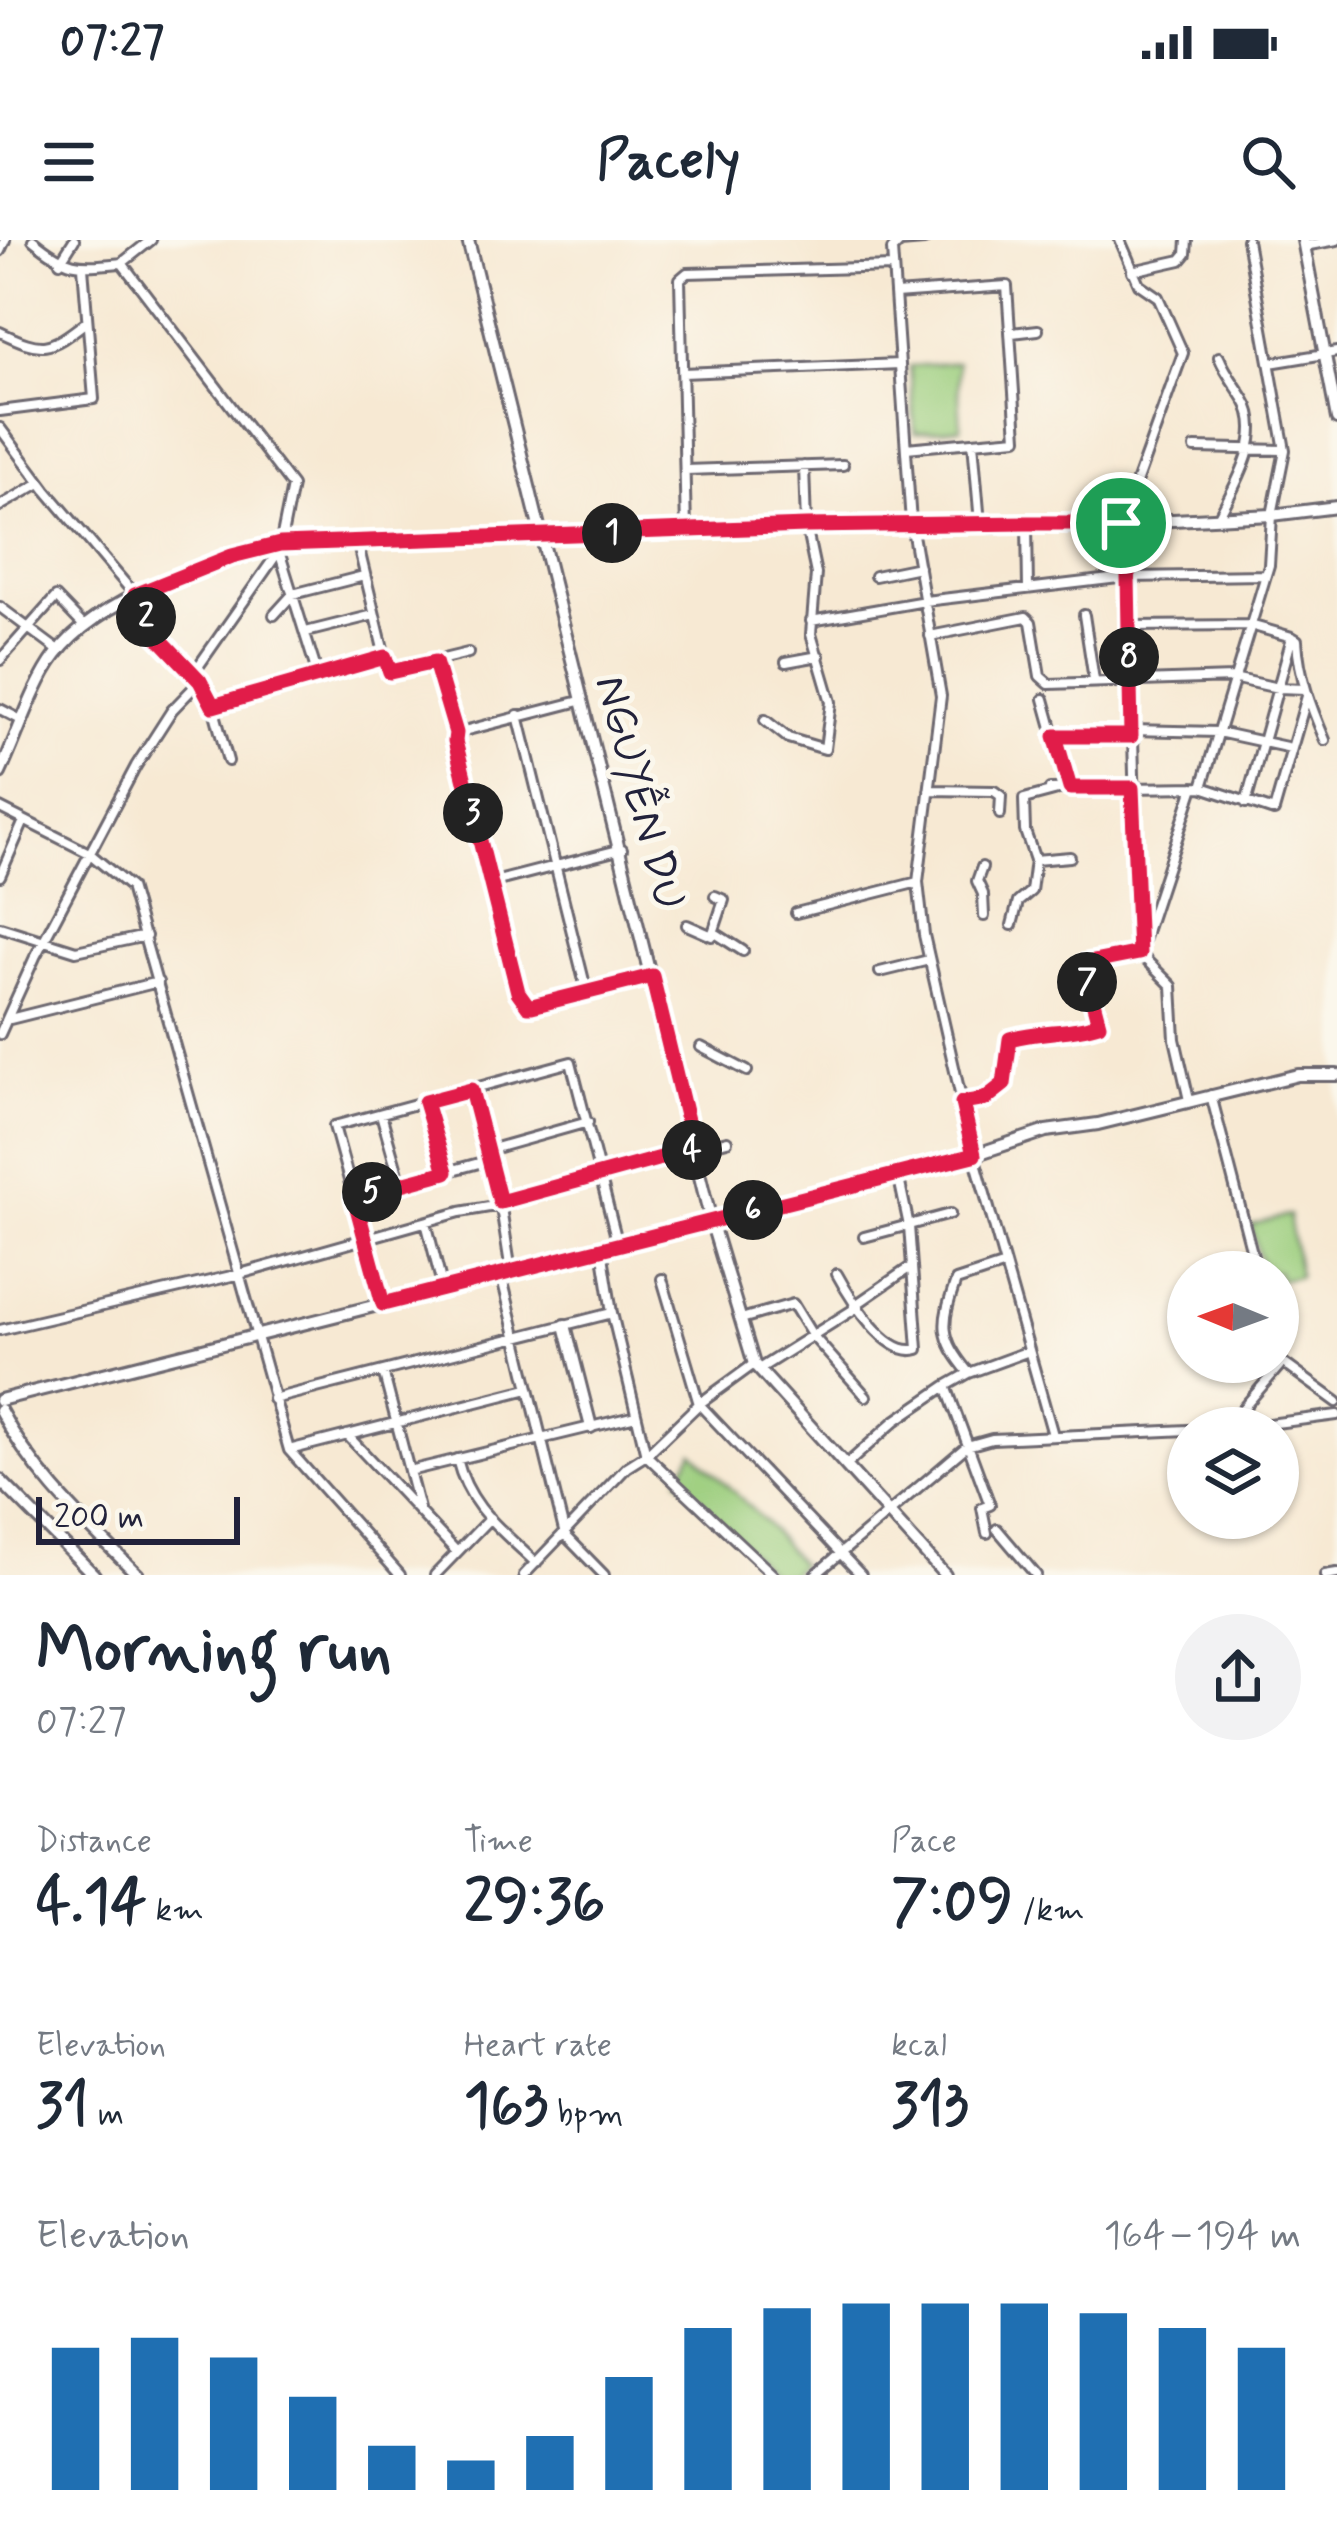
<!DOCTYPE html>
<meta charset="utf-8">
<style>
:root{--surface:#fff;--page:#f2f2f3;--text:#1f2937;--muted:#747a83;--accent:#1f6fb2}
body{margin:0;font-family:Mynerve,sans-serif;background:var(--page);color:var(--text);height:100vh;display:flex;flex-direction:column;font-size:45px;white-space:nowrap}
*{box-sizing:border-box;margin:0}
p{font-size:39px;color:var(--muted)}
.icon{flex:none;width:66px;height:66px;fill:none;stroke:currentColor;stroke-width:2;stroke-linecap:round;stroke-linejoin:round}
.map{position:relative;height:1335px;overflow:hidden}
.side{display:flex;flex-direction:column;background:var(--surface);flex:1}
.side>*{flex:none}
.needle{width:78px;rotate:271deg}
.controls{position:absolute;left:1167px;top:1011px;display:grid;gap:24px}
.controls a{display:grid;place-items:center;width:132px;height:132px;border-radius:50%;background:var(--surface);box-shadow:0 3px 9px #0004;font-size:60px}
.scale{position:absolute;left:36px;bottom:30px;width:204px;box-sizing:border-box;padding-left:12px;border:6px solid #22223b;border-top:0;font-size:33px;line-height:42px;white-space:nowrap;color:#22223b;-webkit-text-stroke:9px #fbf7ec;paint-order:stroke}
.pin{position:absolute;display:grid;place-items:center;width:102px;height:102px;color:#fff;margin:-51px;border:6px solid #fff;border-radius:50%;box-shadow:0 3px 12px #0007}
.km{position:absolute;width:60px;height:60px;margin:-30px;border-radius:50%;background:#222;color:#fff;font-size:33px;line-height:60px;text-align:center}
.round{display:grid;place-items:center;flex:none;width:126px;height:126px;border-radius:63px;background:var(--page)}
.head{display:flex;align-items:center;justify-content:space-between;height:204px;padding:0 36px}
h1{font-size:66px;font-weight:700;line-height:90px}
.figures{display:grid;grid-template-columns:repeat(3,1fr);gap:18px;height:204px;padding:12px 36px}
.figures div{display:grid;align-content:center}
.figures b{font-size:60px;font-weight:700}
.figures small{font-size:33px;font-weight:400}
.figures p{font-size:33px}
.chart{height:336px;padding:24px 36px}
.chart p{display:flex;justify-content:space-between}
.chart svg{width:100%;height:216px;margin-top:12px;stroke:var(--accent);stroke-width:6}
.status{display:flex;justify-content:space-between;align-items:center;height:84px;padding:0 60px;background:var(--surface);direction:ltr}
.status svg{height:33px;fill:currentColor}
header{display:flex;justify-content:space-between;align-items:center;height:156px;padding:0 36px;background:var(--surface);font-size:54px;font-weight:700}
.map>svg:first-child{display:block}
.green{fill:#9cce7e;stroke:#5f785c;stroke-width:3}
.lines{fill:none;stroke-linecap:round;stroke-linejoin:round}
.street-casing{stroke:#6d6870;stroke-width:14}
.secondary-casing{stroke:#6d6870;stroke-width:16}
.street{stroke:#fff;stroke-width:8}
.secondary{stroke:#fff;stroke-width:10}
.route-casing{stroke:#fff;stroke-width:24}
.route{stroke:#e11d48;stroke-width:15}
.labels{text-anchor:middle;stroke-width:10;stroke-linejoin:round;paint-order:stroke}
.street-label{font-size:45px;fill:#22223b;stroke:#fbf7ec}
</style>
<div class="status"><b>07:27</b><svg viewBox="0 0 49 12"><path d="M0 12V9h3v3zM5 12V6h3v6zM10 12V3h3v9zM15 12V0h3v12zM26 1h20v11H26zM47 4h2v5h-2z"/></svg></div>
<header><svg class="icon" aria-label="menu" viewBox="0 0 24 24"><path d="M4 6h16M4 12h16M4 18h16"/></svg>Pacely<svg class="icon" aria-label="search" viewBox="0 0 24 24"><circle cx="10" cy="10" r="6"/><path d="M15 15l6 6"/></svg></header>
<div class="map">
<svg width="1337" height="1335" viewBox="0 0 1337 1335">
<rect width="100%" height="100%" fill="#fbf7ec"/>
<filter id="ink" filterUnits="userSpaceOnUse"><feTurbulence type="fractalNoise" baseFrequency=".00833" numOctaves="2"/><feDisplacementMap in="SourceGraphic" scale="24" xChannelSelector="R" yChannelSelector="G"/><feConvolveMatrix kernelMatrix="1 2 1 2 8 2 1 2 1" color-interpolation-filters="sRGB"/></filter>
<filter id="wash" filterUnits="userSpaceOnUse"><feTurbulence type="fractalNoise" baseFrequency=".004" numOctaves="4" result="noise"/><feDisplacementMap in="SourceGraphic" scale="48" xChannelSelector="R" yChannelSelector="G"/><feGaussianBlur stdDeviation="2.7" result="paint"/><feColorMatrix in="noise" values="0 0 0 0 0 0 0 0 0 0 0 0 0 0 0 0 0 1.4 0 .05"/><feComposite in="paint" operator="in"/></filter>
<g filter="url(#wash)">
<rect width="100%" height="100%" fill="#f7e9d3"/>
<path class="green" d="M 957,122 L 961,188 L 915,193 L 910,126 Z
M 1289,975 L 1299,1036 L 1278,1040 L 1278,1032 L 1263,1032 L 1251,985 Z
M 693,1212 L 767,1284 L 800,1324 L 790,1335 L 773,1335 L 678,1239 Z"/>
</g>
<g filter="url(#ink)">
<g class="lines">
<defs>
<path id="street" d="M 33,0 C 68,29 78,27 122,23 L 292,246 L 279,311
M 924,0 L 900,2 L 892,10 L 911,283 L 941,456 L 918,642 L 924,695 L 974,915 L 1053,1195
M 1120,0 L 1139,44 L 1158,57 L 1183,113 L 1122,282
M 1304,6 L 1337,0
M 0,11 L 5,0
M 60,22 L 74,0
M 122,23 L 151,0
M 1132,31 L 1181,20 L 1186,14 L 1187,0
M 895,54 L 1007,46 L 1017,198 L 906,208
M 0,92 C 44,113 48,111 86,82
M 1012,93 L 1038,90
M 1270,123 L 1337,112
M 683,133 L 900,124
M 0,171 L 94,159 L 83,27
M 0,188 L 46,250 L 135,355 L 156,396 L 200,441 L 172,470 L 136,526 L 35,717 L 0,794
M 973,202 L 980,283
M 1195,208 L 1285,210
M 686,230 L 843,225
M 0,266 L 40,243
M 1218,278 C 1235,245 1267,195 1244,159 C 1235,144 1226,134 1219,117
M 1127,283 L 1139,713 L 1172,746 L 1175,799 L 1189,860
M 1027,284 L 1028,349
M 686,290 L 680,39 L 687,33 L 893,27
M 875,336 L 919,327
M 0,367 L 59,411
M 274,375 L 293,354 L 364,336
M 1084,375 L 1094,440
M 811,381 L 925,361 L 1127,337 L 1265,335
M 1128,386 L 1250,385 L 1292,397 L 1297,400 C 1299,436 1311,467 1325,500
M 306,392 L 374,375
M 930,396 L 1026,377 L 1031,382 L 1040,436 L 1049,444 L 1233,438 L 1278,448 L 1305,449
M 385,417 L 390,432 L 468,413
M 0,420 L 56,357 L 83,385
M 435,421 L 456,493 L 455,501 L 518,752 L 528,766 L 533,766 L 651,737
M 786,422 L 819,416
M 193,434 L 279,311 L 318,436
M 200,441 L 213,466 L 228,521
M 1044,459 L 1069,549
M 213,466 L 385,417 L 357,301
M 0,469 L 23,481
M 518,475 L 587,753
M 765,480 L 788,498 L 825,509 L 831,462 L 811,394 L 816,334 L 806,286 L 804,226
M 1131,490 L 1218,492 L 1291,508
M 456,493 L 580,461
M 1055,497 L 1131,496
M 1202,547 L 1269,325 L 1272,275 L 1285,210 L 1247,0
M 1050,549 L 1202,547 L 1274,571 L 1307,456
M 929,550 L 994,551 L 1001,556 L 1000,574
M 1246,563 L 1292,397
M 0,568 L 89,613 L 130,647 L 289,1210 L 400,1335
M 1035,620 L 1070,617
M 982,627 L 977,641 L 983,654 L 984,676
M 0,636 L 24,581
M 490,643 L 622,609
M 796,673 L 918,642
M 687,685 L 712,696 L 724,660 L 715,656
M 1012,685 L 1018,662 L 1031,651 L 1035,620 L 1025,591 L 1024,559 L 1054,551
M 0,687 L 76,711 L 146,696
M 715,693 L 743,711
M 880,732 L 929,720
M 10,779 L 158,742
M 701,807 L 747,831
M 471,850 L 500,961 L 511,1032
M 1211,855 L 1257,1032
M 425,862 L 445,932
M 962,863 L 985,859 L 1004,843 L 1009,799 C 1040,790 1069,794 1099,784 L 1083,724 L 1139,713 L 1194,547
M 381,874 L 401,944
M 488,910 L 588,882
M 354,957 L 490,920
M 500,961 L 727,901
M 426,982 L 443,1049
M 864,997 L 950,974
M 602,1009 L 612,1073 L 646,1215 L 773,1335
M 1005,1025 L 956,1041 C 941,1084 939,1097 969,1133 L 1029,1111
M 501,1034 L 565,1295 L 604,1335
M 837,1034 C 850,1058 887,1119 918,1109 L 909,986 L 898,934
M 662,1039 L 699,1164 L 861,1335
M 383,1064 L 334,886 L 571,822 L 618,1005
M 854,1066 L 912,1026
M 741,1079 L 793,1064 L 812,1095 L 866,1156
M 0,1090 L 240,1034 L 460,972 L 501,965
M 1278,1119 L 1337,1162
M 759,1129 L 856,1068
M 383,1131 L 419,1269
M 946,1146 L 969,1133
M 273,1159 L 612,1073
M 1226,1188 L 1282,1123
M 1238,1188 L 1337,1175
M 347,1195 L 457,1312
M 289,1210 L 528,1149
M 457,1219 C 469,1268 501,1289 536,1323
M 846,1225 L 895,1181 L 946,1146 L 990,1265 L 982,1268 L 987,1293
M 409,1231 L 636,1176
M 997,1289 L 1036,1335
M 435,1335 L 490,1278
M 524,1335 L 627,1227 L 646,1215 L 699,1164 L 754,1124
M 815,1335 L 967,1206 L 992,1199 L 1188,1190
M 1325,1335 L 1337,1333"/>
<path id="secondary" d="M 468,0 L 711,981 L 754,1124 L 945,1335
M 1303,0 L 1337,179
M 0,533 C 17,497 33,445 56,415 C 99,357 211,321 280,304 L 806,286 L 1074,285 L 1272,275 L 1337,267
M 565,1085 L 591,1187
M 0,1160 L 974,915 L 1046,891 L 1098,884 L 1298,835 L 1337,835
M 0,1170 C 34,1236 86,1283 138,1335
M 0,1240 L 94,1335"/>
</defs>
<use href="#street" class="street-casing"/>
<use href="#secondary" class="secondary-casing"/>
<use href="#street" class="street"/>
<use href="#secondary" class="secondary"/>
</g>
</g>
<g class="lines" filter="url(#ink)">
<defs>
<path id="route" d="M 1027,283 L 1127,283 L 1131,496 L 1055,496 L 1070,548 L 1132,548 L 1139,713 L 1083,724 L 1099,784 C 1069,794 1040,790 1010,799 L 1004,844 L 985,859 L 962,863 L 974,915 L 383,1064 L 354,957 L 446,932 L 425,862 L 471,850 L 500,962 L 694,909 L 652,736 L 532,766 L 528,766 L 518,752 L 455,501 L 456,493 L 435,422 L 390,432 L 385,417 L 213,466 L 200,441 L 156,395 L 135,355 L 232,316 L 280,304 L 806,286 Z"/>
</defs>
<use href="#route" class="route-casing"/>
<use href="#route" class="route"/>
</g>
<g class="labels">
<g class="street-label">
<text transform="translate(642 552) rotate(75)" y="16">NGUYỄN DU</text>
</g>
</g>
</svg>
<div class="controls">
<a><svg class="needle" viewBox="-14 -14 28 28"><path d="M0-13l5 13h-10z" fill="#e53935"/><path d="M0 13l5-13h-10z" fill="#747a83"/></svg></a>
<a><svg class="icon" aria-label="layers" viewBox="0 0 24 24"><path d="M12 4l9 5-9 5-9-5zM3 14l9 5 9-5"/></svg></a>
</div>
<div class="scale">200 m</div>
<div class="pin" style="left:1121px;top:283px;background:#1e9e55"><svg class="icon" aria-label="arrive" viewBox="0 0 24 24"><path d="M6 21V4h12l-3 4 3 4H6"/></svg></div>
<b class="km" style="left:612px;top:293px">1</b>
<b class="km" style="left:146px;top:377px">2</b>
<b class="km" style="left:473px;top:573px">3</b>
<b class="km" style="left:692px;top:910px">4</b>
<b class="km" style="left:372px;top:952px">5</b>
<b class="km" style="left:753px;top:970px">6</b>
<b class="km" style="left:1087px;top:742px">7</b>
<b class="km" style="left:1129px;top:417px">8</b>
</div>
<section class="side">
<div class="head"><div><h1>Morning run</h1><p>07:27</p></div><a class="round"><svg class="icon" aria-label="share" viewBox="0 0 24 24"><path d="M12 15V3M7 8l5-5 5 5M5 13v7h14v-7"/></svg></a></div>
<div class="figures">
<div><p>Distance</p><b>4.14<small> km</small></b></div>
<div><p>Time</p><b>29:36</b></div>
<div><p>Pace</p><b>7:09<small> /km</small></b></div>
</div>
<div class="figures">
<div><p>Elevation</p><b>31<small> m</small></b></div>
<div><p>Heart rate</p><b>163<small> bpm</small></b></div>
<div><p>kcal</p><b>313</b></div>
</div>
<div class="chart"><p><span>Elevation</span>164–194 m</p>
<svg viewBox="0 0 160 44" preserveAspectRatio="none"><path d="M5 44V15M15 44V13M25 44V17M35 44V25M45 44V35M55 44V38M65 44V33M75 44V21M85 44V11M95 44V7M105 44V6M115 44V6M125 44V6M135 44V8M145 44V11M155 44V15"/></svg>
</div>
</section>
